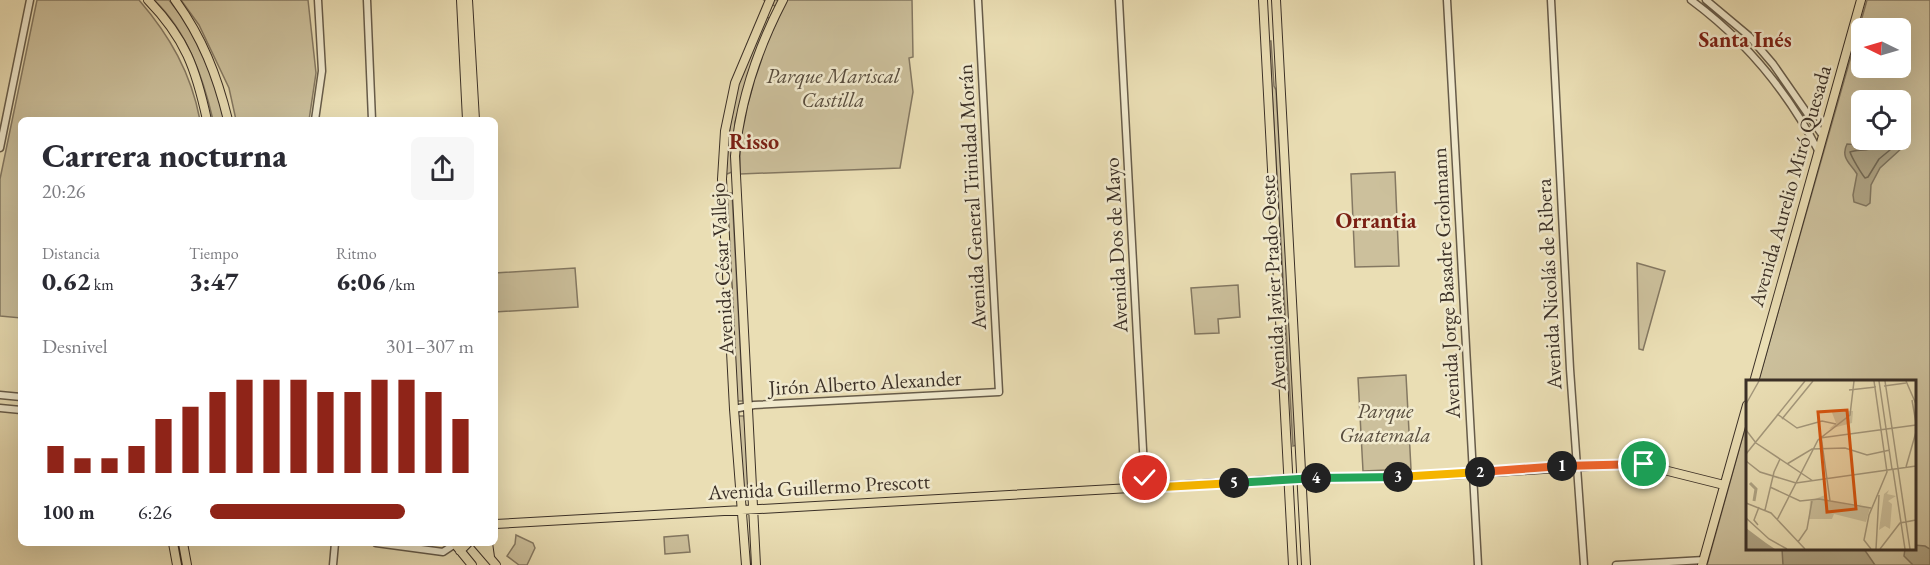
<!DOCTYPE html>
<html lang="es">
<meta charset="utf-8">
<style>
:root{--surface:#fff;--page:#f7f7f7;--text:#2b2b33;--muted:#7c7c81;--accent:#8f2418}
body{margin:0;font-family:"EB Garamond",serif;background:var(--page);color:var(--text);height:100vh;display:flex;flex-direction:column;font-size:22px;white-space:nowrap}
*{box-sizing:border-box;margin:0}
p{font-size:20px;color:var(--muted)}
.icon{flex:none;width:33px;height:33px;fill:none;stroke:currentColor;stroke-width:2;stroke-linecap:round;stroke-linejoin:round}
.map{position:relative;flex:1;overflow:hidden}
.side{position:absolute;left:18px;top:117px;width:480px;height:429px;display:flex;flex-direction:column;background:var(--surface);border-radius:9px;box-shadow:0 6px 24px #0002}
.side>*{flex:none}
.needle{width:39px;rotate:275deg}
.tools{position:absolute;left:1851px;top:18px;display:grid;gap:12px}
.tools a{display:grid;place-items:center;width:60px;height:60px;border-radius:9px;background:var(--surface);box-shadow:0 6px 24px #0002;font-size:30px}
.pin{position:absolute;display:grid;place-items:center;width:51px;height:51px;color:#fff;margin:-26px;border:3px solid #fff;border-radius:50%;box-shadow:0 2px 6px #0007}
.km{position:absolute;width:30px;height:30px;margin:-15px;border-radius:50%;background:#222;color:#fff;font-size:16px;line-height:30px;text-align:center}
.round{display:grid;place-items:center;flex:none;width:63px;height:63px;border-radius:9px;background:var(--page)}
.summary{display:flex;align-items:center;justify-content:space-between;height:102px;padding:0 24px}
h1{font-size:33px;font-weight:800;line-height:45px}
.stats{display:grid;grid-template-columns:repeat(3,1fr);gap:9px;height:102px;padding:6px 24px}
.stats div{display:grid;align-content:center}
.stats b{font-size:26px;font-weight:800}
.stats small{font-size:16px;font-weight:400}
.stats p{font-size:16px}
.chart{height:168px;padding:12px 24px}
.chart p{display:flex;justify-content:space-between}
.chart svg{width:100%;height:108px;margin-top:6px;stroke:var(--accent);stroke-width:6}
ul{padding:0 24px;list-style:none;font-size:20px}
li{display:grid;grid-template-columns:96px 72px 1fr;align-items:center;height:45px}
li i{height:15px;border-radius:8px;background:var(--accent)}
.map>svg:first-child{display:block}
.green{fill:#ccc09c;stroke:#847862;stroke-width:1.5;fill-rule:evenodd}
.water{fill:#aea384;stroke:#80755f;stroke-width:1.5}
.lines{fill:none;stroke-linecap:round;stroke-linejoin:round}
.shore{stroke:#746a56;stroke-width:1.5}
.minor-casing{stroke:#675c4a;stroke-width:9}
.major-casing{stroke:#3b3027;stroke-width:10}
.minor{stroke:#f1eace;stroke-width:6}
.major{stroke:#eadeb4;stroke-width:8}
.split-1-casing{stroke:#fff;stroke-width:12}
.split-2-casing{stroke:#fff;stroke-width:12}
.split-3-casing{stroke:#fff;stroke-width:12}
.split-4-casing{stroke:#fff;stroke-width:12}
.split-5-casing{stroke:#fff;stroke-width:12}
.split-6-casing{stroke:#fff;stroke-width:12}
.split-1{stroke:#f0652b;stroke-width:8}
.split-2{stroke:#f0652b;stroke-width:8}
.split-3{stroke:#f5b400;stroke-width:8}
.split-4{stroke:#22a559;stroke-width:8}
.split-5{stroke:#22a559;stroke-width:8}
.split-6{stroke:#f5b400;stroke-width:8}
.labels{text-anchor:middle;stroke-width:5;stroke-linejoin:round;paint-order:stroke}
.park-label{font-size:21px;font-style:italic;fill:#584d3e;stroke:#f1eace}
.street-label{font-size:21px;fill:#3b3027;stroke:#f1eace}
.neighbourhood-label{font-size:22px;font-weight:bold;fill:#7a1f14;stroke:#f1eace}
.inset-river{fill:none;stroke:#aea384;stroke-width:3}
.inset-road{fill:none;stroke:#a4987c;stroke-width:1.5}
.view{fill:#d7550f;fill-opacity:0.15;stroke:#d7550f;stroke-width:3}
.inset-edge{fill:none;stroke:#3b3027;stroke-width:3}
</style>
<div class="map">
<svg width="1930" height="565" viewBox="0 0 1930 565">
<rect width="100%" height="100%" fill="#eadeb4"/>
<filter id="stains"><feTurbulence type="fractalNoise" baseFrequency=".00333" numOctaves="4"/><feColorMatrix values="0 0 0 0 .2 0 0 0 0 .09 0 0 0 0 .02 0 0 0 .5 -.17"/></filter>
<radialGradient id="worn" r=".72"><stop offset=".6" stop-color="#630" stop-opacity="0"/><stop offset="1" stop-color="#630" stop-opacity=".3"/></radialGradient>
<path class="green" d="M 37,0 L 139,0 C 170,36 191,73 200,120 L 21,120 L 21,318 L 0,316 L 0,179 Z
M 154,0 L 169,0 C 200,37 212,75 225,120 L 213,120 C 203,77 187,31 154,0 Z
M 181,0 L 308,0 L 316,73 L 309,120 L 236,120 L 229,88 L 199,25 Z
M 764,0 L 912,0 L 913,57 L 909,58 L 913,92 L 900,168 L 740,174 L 740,134 L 759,60 L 782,10 Z
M 1867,0 L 1930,0 L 1930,565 L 1707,565 L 1747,421 L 1747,548 L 1914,548 L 1914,382 L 1758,382 ZM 1862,28 L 1900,28 L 1900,68 L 1862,68 ZM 1862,100 L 1900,100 L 1900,140 L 1862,140 Z
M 765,17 L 770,18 L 769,20 L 750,69 L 735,122 L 732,172 L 727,174 L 726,172 L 732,104 L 742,68 Z
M 1269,41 L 1271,41 L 1274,86 L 1276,90 L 1297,445 L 1293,446 Z
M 1395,172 L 1399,266 L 1355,267 L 1351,174 Z
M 726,193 L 732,193 L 743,401 L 736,401 Z
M 1637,263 L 1665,271 L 1643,350 L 1639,349 Z
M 575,268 L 578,307 L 495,312 L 495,273 Z
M 1238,285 L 1240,317 L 1218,319 L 1219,333 L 1195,334 L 1191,288 Z
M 1406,375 L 1411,469 L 1363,471 L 1358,378 Z
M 738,416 L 744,416 L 749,457 L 748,500 L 744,500 Z
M 516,535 L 533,543 L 535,548 L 527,565 L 519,565 L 507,556 L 515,544 Z
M 688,535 L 690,552 L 665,554 L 664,537 Z"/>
<path class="water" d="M 1901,116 L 1904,122 L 1902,148 L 1880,168 L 1871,185 L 1870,203 L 1866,206 L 1854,202 L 1853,195 L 1857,174 C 1851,164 1840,158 1847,144 L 1861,145 L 1877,140 L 1900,140 Z
M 1914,545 L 1925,546 L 1930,549 L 1930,565 L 1913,565 L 1904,556 L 1905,549 L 1914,548 Z
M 1782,549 L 1864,549 L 1875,565 L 1783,565 Z"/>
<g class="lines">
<path class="shore" d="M 1876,140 C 1874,154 1859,148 1850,152 C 1852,158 1861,173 1865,178 L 1868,177 L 1879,159 L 1896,145 L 1897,140"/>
<defs>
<path id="minor" d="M 367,0 L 372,120
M 1119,0 L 1145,487
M 1447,0 L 1478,565
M 1551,0 L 1570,369 L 1584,565
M 1691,0 C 1745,40 1788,92 1819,152
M 1706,0 L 1749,36 L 1773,64 L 1823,136
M 315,120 L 322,71 L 318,0
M 0,148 L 30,0
M 0,395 L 21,397
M 0,408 L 21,410
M 734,409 L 754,405 L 999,392 L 978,0
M 376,543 L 443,552 L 455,544
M 333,565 L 335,543
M 1616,565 L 1704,560"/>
<path id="major" d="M 148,0 C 185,38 196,69 207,120
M 175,0 C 202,37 217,75 228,120
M 461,0 L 467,120
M 468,0 L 475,120
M 1263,0 L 1293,565
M 1276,0 L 1306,565
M 1754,382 L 1861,0
M 495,524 L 1309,478 L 1366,478 L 1464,474 L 1636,463 L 1724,485
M 173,543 L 177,565
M 183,543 L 187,565
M 454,543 L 472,565
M 477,543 L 496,565
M 488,543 L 490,557
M 460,551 L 468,543
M 746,565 L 734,409 L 722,179 L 725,131 L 735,83 L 770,0
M 756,565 L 735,156 C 740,100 757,50 783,0
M 1702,565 L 1747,405"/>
</defs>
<use href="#minor" class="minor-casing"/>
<use href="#major" class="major-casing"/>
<use href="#minor" class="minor"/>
<use href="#major" class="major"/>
</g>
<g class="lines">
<defs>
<path id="split-1" d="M 1562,466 L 1644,464"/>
<path id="split-2" d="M 1480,472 L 1562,466"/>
<path id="split-3" d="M 1398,477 L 1480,472"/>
<path id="split-4" d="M 1316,478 L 1398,477"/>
<path id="split-5" d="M 1234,483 L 1316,478"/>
<path id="split-6" d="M 1145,478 L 1145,488 L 1234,483"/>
</defs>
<use href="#split-1" class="split-1-casing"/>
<use href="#split-2" class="split-2-casing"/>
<use href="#split-3" class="split-3-casing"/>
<use href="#split-4" class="split-4-casing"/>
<use href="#split-5" class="split-5-casing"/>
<use href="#split-6" class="split-6-casing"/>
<use href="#split-1" class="split-1"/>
<use href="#split-2" class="split-2"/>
<use href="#split-3" class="split-3"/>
<use href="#split-4" class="split-4"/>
<use href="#split-5" class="split-5"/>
<use href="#split-6" class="split-6"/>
</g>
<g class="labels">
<g class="park-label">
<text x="833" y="83">Parque Mariscal<tspan x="833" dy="24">Castilla</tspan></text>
<text x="1385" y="418">Parque<tspan x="1385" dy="24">Guatemala</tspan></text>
</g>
<g class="street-label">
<text transform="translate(1790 186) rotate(-74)" y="7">Avenida Aurelio Miró Quesada</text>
<text transform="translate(972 197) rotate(-93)" y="7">Avenida General Trinidad Morán</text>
<text transform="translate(1116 245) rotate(-93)" y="7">Avenida Dos de Mayo</text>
<text transform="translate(722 269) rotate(-93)" y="7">Avenida César Vallejo</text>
<text transform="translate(1273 283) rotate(-93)" y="7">Avenida Javier Prado Oeste</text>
<text transform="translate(1446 283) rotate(-93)" y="7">Avenida Jorge Basadre Grohmann</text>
<text transform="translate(1549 284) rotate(-93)" y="7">Avenida Nicolás de Ribera</text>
<text transform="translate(865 383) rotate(-3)" y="7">Jirón Alberto Alexander</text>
<text transform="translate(819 487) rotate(-3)" y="7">Avenida Guillermo Prescott</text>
</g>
<g class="neighbourhood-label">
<text x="1745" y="47">Santa Inés</text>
<text x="754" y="149">Risso</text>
<text x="1376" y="228">Orrantia</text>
</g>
</g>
<g transform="translate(1746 380)">
<rect width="170" height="170" fill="#eadeb4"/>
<path d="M 85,30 L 107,31 L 106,43 L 83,49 L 90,43 ZM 143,110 L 141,114 L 150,116 L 142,121 L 146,124 L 144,149 L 139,146 L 133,150 L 138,114 ZM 79,115 L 80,120 L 113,127 L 116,122 L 113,126 L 124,128 L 120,142 L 88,134 L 86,139 L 63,139 L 64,121 Z" fill="#ccc09c"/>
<path d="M 0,148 L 20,163 L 29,169 L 0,169 Z" fill="#aea384"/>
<path class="inset-river" d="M 4,103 L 10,109 L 8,121"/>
<path class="inset-road" d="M 133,1 L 146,89M 139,1 L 164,169M 160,1 L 170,24M 138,6 L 160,3M 103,10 L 130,7M 166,20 L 170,43M 0,24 L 13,1M 31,34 L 51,48 L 76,41 L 90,44M 36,39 L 67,1M 0,50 L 10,63 L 67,101M 75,56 L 84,121M 74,58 L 170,45M 0,74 L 59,1M 0,81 L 14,92 L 50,103 L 170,86M 41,84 L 66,69 L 99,68 L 121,75 L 144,70M 160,87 L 170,52M 147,90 L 159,169M 24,107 L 54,121 L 73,119 L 125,128M 0,123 L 25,133 L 59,169M 19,130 L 28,92 L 34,79M 0,138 L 23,159 L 41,169M 31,140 L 72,60 L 104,35 L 108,1M 12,145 L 8,140 L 13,127M 52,162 L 61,149 L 66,121M 125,169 L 118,160 L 123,135 L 141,92 L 128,1M 130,169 L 133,115M 134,169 L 154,143 L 170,140"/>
<path class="view" d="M 101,30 L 110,129 L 81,132 L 72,32 Z"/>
<rect width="170" height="170" class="inset-edge"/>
</g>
<rect width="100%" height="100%" filter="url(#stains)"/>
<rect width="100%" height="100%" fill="url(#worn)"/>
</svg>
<div class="tools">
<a><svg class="needle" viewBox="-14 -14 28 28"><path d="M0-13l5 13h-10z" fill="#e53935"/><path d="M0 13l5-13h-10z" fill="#7c7c81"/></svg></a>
<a><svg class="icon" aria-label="locate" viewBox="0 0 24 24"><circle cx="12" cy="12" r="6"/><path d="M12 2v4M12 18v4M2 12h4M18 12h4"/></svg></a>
</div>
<div class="pin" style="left:1644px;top:464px;background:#1e9e55"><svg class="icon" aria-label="arrive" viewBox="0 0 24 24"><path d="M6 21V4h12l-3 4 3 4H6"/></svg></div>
<div class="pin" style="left:1145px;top:478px;background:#d93025"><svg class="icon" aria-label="check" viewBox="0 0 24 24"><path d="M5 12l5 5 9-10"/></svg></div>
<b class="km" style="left:1562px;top:466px">1</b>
<b class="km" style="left:1480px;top:472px">2</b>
<b class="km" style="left:1398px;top:477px">3</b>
<b class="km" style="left:1316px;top:478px">4</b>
<b class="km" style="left:1234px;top:483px">5</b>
<section class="side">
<div class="summary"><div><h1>Carrera nocturna</h1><p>20:26</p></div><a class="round"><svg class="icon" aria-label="share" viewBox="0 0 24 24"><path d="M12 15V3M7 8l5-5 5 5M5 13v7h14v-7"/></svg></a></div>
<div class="stats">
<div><p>Distancia</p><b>0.62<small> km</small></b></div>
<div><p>Tiempo</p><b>3:47</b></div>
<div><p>Ritmo</p><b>6:06<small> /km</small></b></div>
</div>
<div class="chart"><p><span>Desnivel</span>301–307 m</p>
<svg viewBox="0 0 160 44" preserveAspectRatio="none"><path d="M5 44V33M15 44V38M25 44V38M35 44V33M45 44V22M55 44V17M65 44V11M75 44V6M85 44V6M95 44V6M105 44V11M115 44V11M125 44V6M135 44V6M145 44V11M155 44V22"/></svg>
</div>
<ul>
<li><b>100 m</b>6:26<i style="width:74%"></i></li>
</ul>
</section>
</div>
